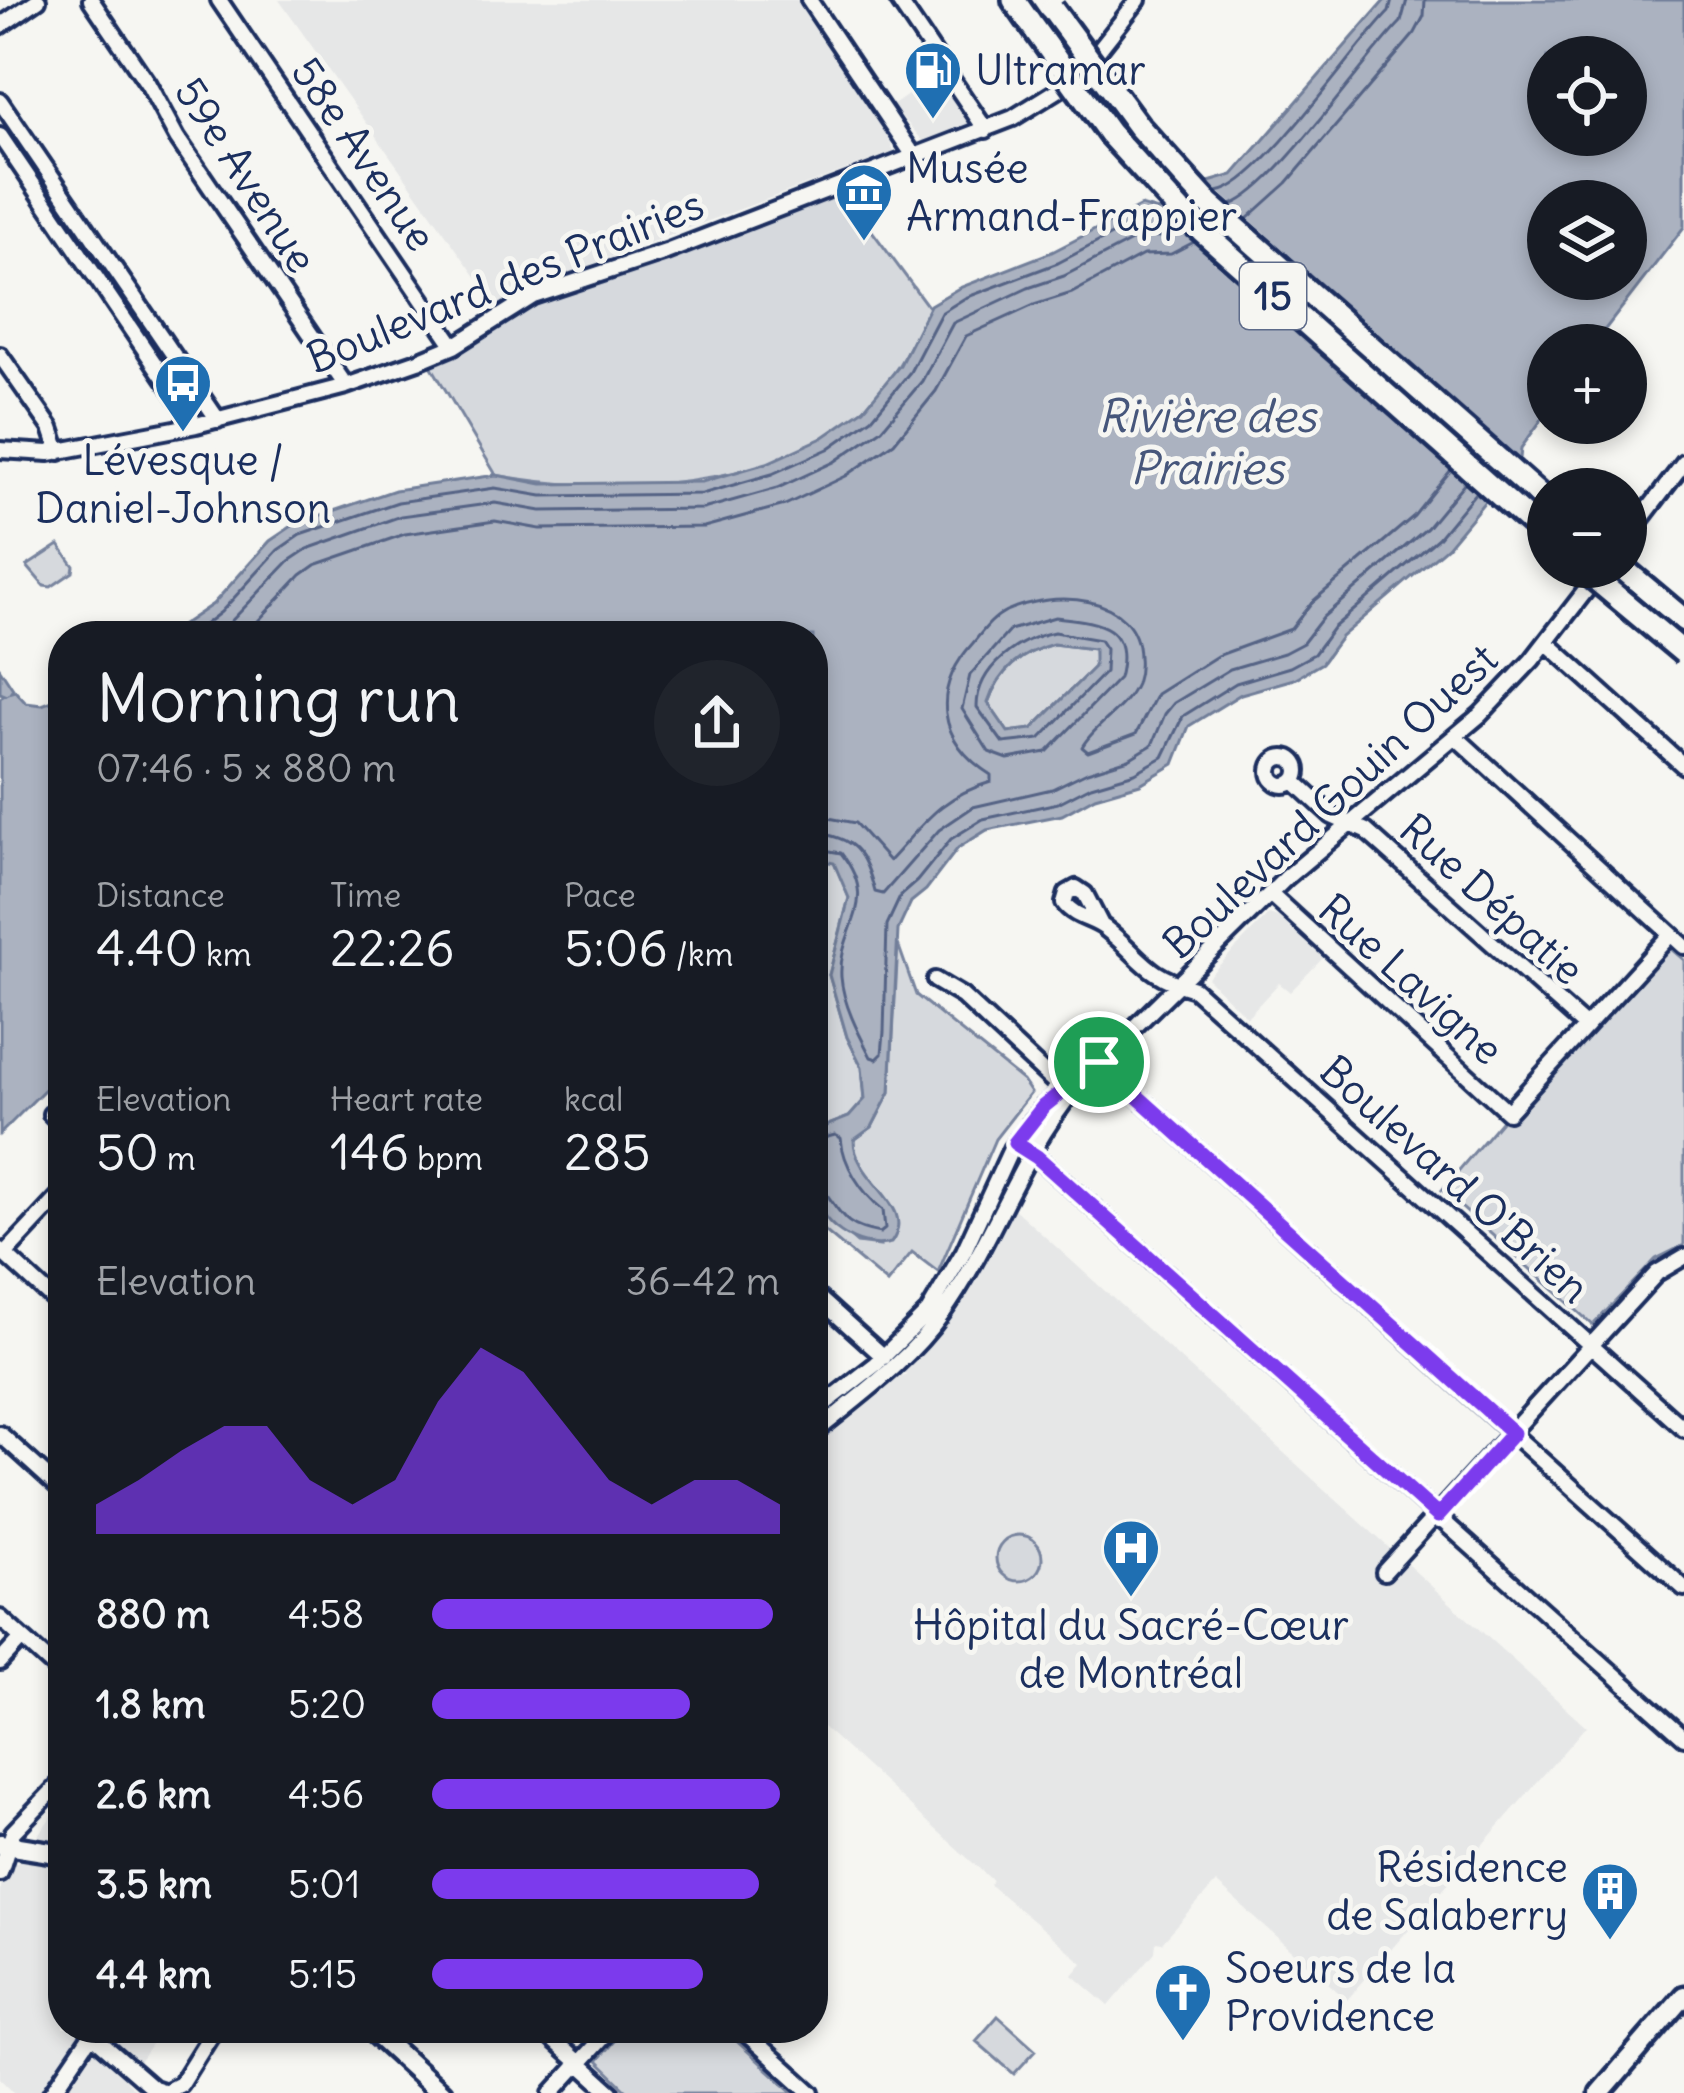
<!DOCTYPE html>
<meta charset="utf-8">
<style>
:root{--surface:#171b24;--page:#20242c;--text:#f1f3f6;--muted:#9ea1a6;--accent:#7c3aed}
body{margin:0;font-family:Delius,sans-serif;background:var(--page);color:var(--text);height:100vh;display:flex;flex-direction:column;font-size:45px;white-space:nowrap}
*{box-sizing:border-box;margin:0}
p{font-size:39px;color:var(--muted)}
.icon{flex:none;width:66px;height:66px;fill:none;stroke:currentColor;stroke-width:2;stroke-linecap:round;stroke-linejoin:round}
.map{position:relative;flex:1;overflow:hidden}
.sheet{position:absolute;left:48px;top:621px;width:780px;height:1422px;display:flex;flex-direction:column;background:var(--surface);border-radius:48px;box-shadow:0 6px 18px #0003}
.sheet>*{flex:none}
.fabs{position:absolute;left:1527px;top:36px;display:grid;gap:24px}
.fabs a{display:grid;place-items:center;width:120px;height:120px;border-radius:50%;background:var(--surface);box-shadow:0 6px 18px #0003;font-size:60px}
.pin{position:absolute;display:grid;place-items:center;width:102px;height:102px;color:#fff;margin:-51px;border:6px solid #fff;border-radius:50%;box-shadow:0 3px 12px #0007}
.round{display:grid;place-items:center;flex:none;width:126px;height:126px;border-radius:63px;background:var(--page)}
.headline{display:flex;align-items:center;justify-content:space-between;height:204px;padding:0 48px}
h1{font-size:66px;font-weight:600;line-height:90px}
.metrics{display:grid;grid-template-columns:repeat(3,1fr);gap:18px;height:204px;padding:12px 48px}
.metrics div{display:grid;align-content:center}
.metrics b{font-size:51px;font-weight:600}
.metrics small{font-size:33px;font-weight:400}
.metrics p{font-size:33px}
.chart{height:336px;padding:24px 48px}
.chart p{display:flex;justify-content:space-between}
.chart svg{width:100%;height:216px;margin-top:12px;fill:var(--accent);opacity:.7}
ul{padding:0 48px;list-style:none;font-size:39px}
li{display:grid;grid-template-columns:192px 144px 1fr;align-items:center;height:90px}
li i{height:30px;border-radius:15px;background:var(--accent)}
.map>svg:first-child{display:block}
.built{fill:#e6e7e7}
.green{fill:#d6d9dd;stroke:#78849e;stroke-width:3}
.water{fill:#abb2c0;stroke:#717e99;stroke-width:3;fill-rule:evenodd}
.pier{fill:#f6f6f2}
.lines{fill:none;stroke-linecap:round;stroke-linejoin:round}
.shore{stroke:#556385;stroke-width:3}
.minor-casing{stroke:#1b2f5e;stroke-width:22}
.major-casing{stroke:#1b2f5e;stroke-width:27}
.highway-casing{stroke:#1b2f5e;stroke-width:30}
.minor{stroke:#f6f6f2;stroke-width:14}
.major{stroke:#f6f6f2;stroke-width:18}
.highway{stroke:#f6f6f2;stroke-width:21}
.highway-bridge-casing{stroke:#1b2f5e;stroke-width:30;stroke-linecap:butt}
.highway-bridge{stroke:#f6f6f2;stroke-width:21}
.route-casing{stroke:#fff;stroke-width:24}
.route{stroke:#7c3aed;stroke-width:15}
.labels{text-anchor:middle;stroke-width:10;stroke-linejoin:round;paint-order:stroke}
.shield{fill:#f6f6f2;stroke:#5d6b8a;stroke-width:3}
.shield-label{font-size:39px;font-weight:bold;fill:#1b2f5e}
.poi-label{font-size:42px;fill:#1b2f5e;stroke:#f6f6f2;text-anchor:start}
.street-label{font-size:42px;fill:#1b2f5e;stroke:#f6f6f2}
.water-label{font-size:45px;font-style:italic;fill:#46567b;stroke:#f6f6f2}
</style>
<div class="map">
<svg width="1684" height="2093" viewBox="0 0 1684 2093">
<rect width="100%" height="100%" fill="#f6f6f2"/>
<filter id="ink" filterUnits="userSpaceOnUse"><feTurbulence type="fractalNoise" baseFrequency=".00833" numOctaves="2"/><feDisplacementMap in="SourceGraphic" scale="24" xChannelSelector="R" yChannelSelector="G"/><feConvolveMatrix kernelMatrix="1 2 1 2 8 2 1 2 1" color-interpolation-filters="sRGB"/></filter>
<g filter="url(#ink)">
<path class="built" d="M 279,0 L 800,0 L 877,111 L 894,152 L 547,281 L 499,309 Z
M 938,74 L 973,126 L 925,143 L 892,106 Z
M 1269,914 L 1278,917 L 1323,958 L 1290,992 L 1279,983 L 1247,1017 L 1207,978 Z
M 1011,1206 L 1586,1726 L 1347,2000 L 1216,1883 L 1162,1943 L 1156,1942 L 1155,1952 L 1109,2006 L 1073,1975 L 1083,1963 L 990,1885 L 993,1881 L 813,1718 L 813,1448 L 899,1376 L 906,1375 L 904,1371 L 955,1310 Z
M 63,1801 L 63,2028 L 163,2028 L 126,2081 L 138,2093 L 15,2093 L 0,2078 L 0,1860 L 17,1863 Z"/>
<path class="green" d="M 844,193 L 929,308 C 911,344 894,381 865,408 C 778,491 606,496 496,475 L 429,362 L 497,316 L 658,255 Z
M 59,545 L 74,566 L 73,572 L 51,587 L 44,586 L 27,566 Z
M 1053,644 L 1094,649 L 1095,666 L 1032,729 L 1008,732 L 988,703 C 999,670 1021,653 1053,644 Z
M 813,855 L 834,862 L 849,898 L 829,975 L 847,1037 L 862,1067 L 865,1099 L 849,1117 L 813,1131 Z
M 898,944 L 916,995 L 1023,1081 L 1031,1093 L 995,1139 L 938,1272 L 912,1252 L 887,1283 L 813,1221 L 813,1196 L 825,1215 L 857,1243 L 880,1246 L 875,1190 L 853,1149 L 854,1140 L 872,1127 L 890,1092 Z
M 1670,948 L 1684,960 L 1684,1245 L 1656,1259 L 1593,1325 L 1442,1190 L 1506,1115 L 1519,1110 L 1664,949 Z
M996 1558a23 23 0 1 1 46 0a23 23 0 1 1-46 0Z
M 998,2016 L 1036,2050 L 1014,2074 L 976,2041 Z
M 625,2028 L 722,2028 L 794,2093 L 630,2093 L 597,2061 Z"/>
<path class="water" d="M 1385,0 L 1684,0 L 1684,227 L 1593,345 L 1548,345 L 1548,411 L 1521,448 L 1520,459 L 1447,547 L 1341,637 L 1322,663 L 1294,679 L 1241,694 L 1189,726 L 1174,764 L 1140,784 L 1095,797 L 1062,815 L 987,830 L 958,848 L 926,890 L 911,902 L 898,930 L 890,1092 L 872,1127 L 854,1140 C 854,1182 919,1205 891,1243 C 858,1252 817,1223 813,1189 C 811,1170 813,1150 813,1131 L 849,1117 L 865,1099 L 862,1067 L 847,1037 L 829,975 L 849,898 L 834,863 L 813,859 L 813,636 L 166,636 L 213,604 L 270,541 L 295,524 L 395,490 L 496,475 L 542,484 L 702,482 L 767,463 L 822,438 L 864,409 L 900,365 L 930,305 L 959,288 L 1052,252 L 1141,206 L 1158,211 L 1209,182 L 1233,175 ZM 1548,57 L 1626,57 L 1626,135 L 1548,135 ZM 1548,201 L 1626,201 L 1626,279 L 1548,279 ZM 1053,644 L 1094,649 L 1094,667 L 1032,729 L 1008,732 L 988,703 C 999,670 1021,653 1053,644 Z
M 0,669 L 13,689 L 11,692 L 15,691 L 26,703 L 42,705 L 63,697 L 63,1079 L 47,1087 L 0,1134 L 0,698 L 5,695 L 0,693 Z"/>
<path class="pier" d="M 1203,178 L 1524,463 L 1489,504 L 1213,261 L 1155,205 Z"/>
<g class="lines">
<path class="shore" d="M 1217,192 C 1259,188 1353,48 1389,12 L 1392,0
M 1231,205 C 1276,189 1361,62 1401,22 L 1407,0
M 1247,219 L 1287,183 L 1415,33 L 1424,16 L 1425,0
M 1055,617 C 1097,622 1133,623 1119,678 L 1047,752 L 1008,759 L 989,752 L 962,709 L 970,675 L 1010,630 Z
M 1054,632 L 1100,640 L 1106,649 L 1105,672 L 1040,739 L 1003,743 L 977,707 C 977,667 1019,639 1054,632 Z
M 190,636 L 221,612 L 278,550 L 300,535 L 398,502 L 495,488 L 542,496 L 702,494 L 772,474 L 828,449 L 872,418 L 910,372 L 941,313 L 965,298 L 1058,263 L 1140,220 L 1159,223 L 1169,219
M 217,636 L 289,561 L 307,549 L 401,516 L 495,503 L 541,511 L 703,509 L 778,488 L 834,462 L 882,429 L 922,381 L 953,323 L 1028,288 L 1064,276 L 1141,236 L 1163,237 L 1180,229
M 244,636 L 301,575 L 315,565 L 405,534 L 495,521 L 540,529 L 704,527 L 785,505 L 846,476 L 894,443 L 936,391 L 966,336 L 1034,305 L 1072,293 L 1143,255 L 1171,254 L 1194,242
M 813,815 L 855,823 L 889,861 C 923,825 939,797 991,782 L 991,775 C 937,741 931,689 973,643 C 983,631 992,618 1006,611 C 1052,590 1138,592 1139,657 C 1140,666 1139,675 1136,684 C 1125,710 1095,724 1082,747 L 1088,752 L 1136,734 L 1157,694 L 1217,656 L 1291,629 L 1311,603 L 1414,516 L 1451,470
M 813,833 C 855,836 865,853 875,892 L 883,894 L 939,830 L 973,807 L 1052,789 L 1087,772 L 1129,759 L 1152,745 L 1165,714 L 1174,703 L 1230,669 L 1284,653 L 1303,643 L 1323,617 L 1427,528 L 1465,482
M 813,848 L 841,853 C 882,905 838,926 841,977 C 843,1004 859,1034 871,1057 L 877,1059 L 882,1054 L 884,1032 L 887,925 L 901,895 L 917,881 L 951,839 L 983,819 L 1058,803 L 1091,786 L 1135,773 L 1163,757 L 1183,716 L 1236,683 L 1290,667 L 1314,654 L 1333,628 L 1438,538 L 1476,492
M 813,1141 L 835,1135 L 841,1138 C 843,1165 862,1193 883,1210 L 885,1229 L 880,1233 C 847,1227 844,1219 826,1193 L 813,1189"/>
<defs>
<path id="minor" d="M 91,0 L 148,84 L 177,138 L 346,386
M 219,0 L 454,346
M 809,0 L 914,156
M 898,0 L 986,130
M 0,26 L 38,0
M 0,101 L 218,420
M 0,136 L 196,425
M 0,355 L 51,428 L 59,452
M 0,450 L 49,453 L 196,425 L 346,386 L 418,361 L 454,346 L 533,296 L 666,252 L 1013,118 L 1076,79 L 1138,0
M 1626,539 L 1684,463
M 1546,642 L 1684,766
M 1456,737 L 1684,946
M1270 771a14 14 0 1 1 28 0a14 14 0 1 1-28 0Z
M 1294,781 L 1332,816 L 1366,831 L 1586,1027
M 1270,894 L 1508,1112 L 1671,934
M 1101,925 L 1085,894 L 1076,888 L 1067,893 L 1064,903 C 1074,917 1092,918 1105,928 C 1143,958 1144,975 1194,989 L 1684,1429
M 935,980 L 962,996 L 1067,1094
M 1099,1062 L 1684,1588
M 51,1114 L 63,1126
M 1015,1143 L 1040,1160 L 1684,1737
M 0,1250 L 63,1308
M 5,1254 L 63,1192
M 813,1293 L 884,1357
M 813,1413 L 876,1364 L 928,1312 L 964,1251 L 1011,1149 L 1044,1106 L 1099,1062 L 1287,877 L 1480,715 L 1532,660 L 1604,567
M 0,1434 L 63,1491
M 813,1434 C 858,1397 908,1362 942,1314 C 993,1243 1018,1158 1074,1090
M 1384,1572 L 1657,1273 L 1684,1257
M 0,1618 L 63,1675
M 0,1662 L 22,1638
M 0,1873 L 13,1832 L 63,1780
M 540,2028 L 612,2093
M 740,2028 L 812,2093
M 92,2035 L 153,2088 L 165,2092 L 180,2084 L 215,2028
M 52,2093 L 96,2028
M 552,2093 L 611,2028"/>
<path id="major" d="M 0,1844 L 63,1854
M 370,2028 L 441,2093
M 1600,2093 L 1684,1996"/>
<path id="highway" d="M 1014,0 L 1030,23
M 1621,567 L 1684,620"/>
</defs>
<use href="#minor" class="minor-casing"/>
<use href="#major" class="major-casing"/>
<use href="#highway" class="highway-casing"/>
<use href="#minor" class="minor"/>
<use href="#major" class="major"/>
<use href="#highway" class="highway"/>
<defs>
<path id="highway-bridge" d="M 1052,9 L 1139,127 L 1209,204 L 1548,503
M 1030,23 L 1109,133 L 1182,213 L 1548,538
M 1581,567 L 1684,653"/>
</defs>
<use href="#highway-bridge" class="highway-bridge-casing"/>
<use href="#highway-bridge" class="highway-bridge"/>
</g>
</g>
<g class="lines" filter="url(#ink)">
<defs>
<path id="route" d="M 1099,1062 L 1513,1433 L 1438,1516 L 1037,1157 L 1015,1143 L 1044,1106 Z"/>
</defs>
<use href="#route" class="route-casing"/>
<use href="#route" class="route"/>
</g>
<defs>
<symbol id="fuel-pin" viewBox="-11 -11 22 30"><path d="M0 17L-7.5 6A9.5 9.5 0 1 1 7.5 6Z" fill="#1f6fb2" stroke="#f6f6f2"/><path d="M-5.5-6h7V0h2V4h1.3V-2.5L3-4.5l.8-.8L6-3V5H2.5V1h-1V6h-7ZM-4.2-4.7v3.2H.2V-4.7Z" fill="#fff"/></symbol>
<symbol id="museum-pin" viewBox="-11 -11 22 30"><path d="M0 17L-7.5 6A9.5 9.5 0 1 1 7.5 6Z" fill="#1f6fb2" stroke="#f6f6f2"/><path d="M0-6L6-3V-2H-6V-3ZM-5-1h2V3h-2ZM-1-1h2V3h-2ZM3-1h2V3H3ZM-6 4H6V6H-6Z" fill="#fff"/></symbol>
<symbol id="bus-pin" viewBox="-11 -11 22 30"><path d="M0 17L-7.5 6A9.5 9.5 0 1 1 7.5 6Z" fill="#1f6fb2" stroke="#f6f6f2"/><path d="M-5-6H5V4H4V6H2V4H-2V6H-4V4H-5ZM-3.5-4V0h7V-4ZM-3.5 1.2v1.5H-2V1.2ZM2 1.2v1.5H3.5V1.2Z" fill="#fff"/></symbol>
<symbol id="hospital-pin" viewBox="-11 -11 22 30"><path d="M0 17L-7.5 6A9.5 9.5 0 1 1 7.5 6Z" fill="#1f6fb2" stroke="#f6f6f2"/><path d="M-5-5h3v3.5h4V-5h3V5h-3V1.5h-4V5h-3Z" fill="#fff"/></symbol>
<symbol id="building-pin" viewBox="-11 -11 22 30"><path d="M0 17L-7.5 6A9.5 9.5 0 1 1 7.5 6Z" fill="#1f6fb2" stroke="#f6f6f2"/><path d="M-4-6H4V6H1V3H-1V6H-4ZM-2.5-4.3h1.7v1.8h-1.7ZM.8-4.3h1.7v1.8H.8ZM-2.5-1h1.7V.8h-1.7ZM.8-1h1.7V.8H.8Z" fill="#fff"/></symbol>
<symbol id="church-pin" viewBox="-11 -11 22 30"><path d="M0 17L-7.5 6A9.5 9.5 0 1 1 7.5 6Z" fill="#1f6fb2" stroke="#f6f6f2"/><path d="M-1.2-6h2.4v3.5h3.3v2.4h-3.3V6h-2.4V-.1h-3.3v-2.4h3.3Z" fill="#fff"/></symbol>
</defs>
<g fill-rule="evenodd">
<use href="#fuel-pin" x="900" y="37" width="66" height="90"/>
<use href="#museum-pin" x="831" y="159" width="66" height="90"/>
<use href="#bus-pin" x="150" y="350" width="66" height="90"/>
<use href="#hospital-pin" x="1098" y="1515" width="66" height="90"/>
<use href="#building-pin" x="1577" y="1858" width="66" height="90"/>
<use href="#church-pin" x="1150" y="1959" width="66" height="90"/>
</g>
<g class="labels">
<rect class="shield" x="1240" y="263" width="66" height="66" rx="9"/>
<g class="shield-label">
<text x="1273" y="310">15</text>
</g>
<g class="poi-label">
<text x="975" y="85">Ultramar</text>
<text x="906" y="183">Musée<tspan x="906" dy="48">Armand-Frappier</tspan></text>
<text x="183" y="475" text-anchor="middle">Lévesque /<tspan x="183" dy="48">Daniel-Johnson</tspan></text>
<text x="1131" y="1640" text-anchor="middle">Hôpital du Sacré-Cœur<tspan x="1131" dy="48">de Montréal</tspan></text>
<text x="1568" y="1882" text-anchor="end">Résidence<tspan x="1568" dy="48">de Salaberry</tspan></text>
<text x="1225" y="1983">Soeurs de la<tspan x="1225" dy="48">Providence</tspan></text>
</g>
<g class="street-label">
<text transform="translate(364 154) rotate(56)" y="15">58e Avenue</text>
<text transform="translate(246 175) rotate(57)" y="15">59e Avenue</text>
<text transform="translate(505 281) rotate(-22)" y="15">Boulevard des Prairies</text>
<text transform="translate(1330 801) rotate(-43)" y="15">Boulevard Gouin Ouest</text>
<text transform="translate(1492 899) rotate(42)" y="15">Rue Dépatie</text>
<text transform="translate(1411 979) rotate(42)" y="15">Rue Lavigne</text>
<text transform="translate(1455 1179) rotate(42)" y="15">Boulevard O'Brien</text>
</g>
<g class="water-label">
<text x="1207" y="432">Rivière des<tspan x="1207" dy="52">Prairies</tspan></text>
</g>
</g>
</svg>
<div class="fabs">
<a><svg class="icon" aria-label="locate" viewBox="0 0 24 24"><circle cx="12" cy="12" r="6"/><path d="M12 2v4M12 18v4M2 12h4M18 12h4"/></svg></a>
<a><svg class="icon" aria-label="layers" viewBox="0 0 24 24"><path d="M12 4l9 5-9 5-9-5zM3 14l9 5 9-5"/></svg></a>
<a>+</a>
<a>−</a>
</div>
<div class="pin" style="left:1099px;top:1062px;background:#1e9e55"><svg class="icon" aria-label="arrive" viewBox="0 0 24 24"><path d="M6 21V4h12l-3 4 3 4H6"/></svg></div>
<section class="sheet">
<div class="headline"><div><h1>Morning run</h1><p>07:46 · 5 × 880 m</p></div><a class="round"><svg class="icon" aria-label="share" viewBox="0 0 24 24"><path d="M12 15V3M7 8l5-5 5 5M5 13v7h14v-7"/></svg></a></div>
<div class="metrics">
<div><p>Distance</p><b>4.40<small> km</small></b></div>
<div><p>Time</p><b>22:26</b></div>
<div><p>Pace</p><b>5:06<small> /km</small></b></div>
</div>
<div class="metrics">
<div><p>Elevation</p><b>50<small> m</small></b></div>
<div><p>Heart rate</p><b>146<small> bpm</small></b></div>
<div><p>kcal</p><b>285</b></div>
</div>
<div class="chart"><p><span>Elevation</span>36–42 m</p>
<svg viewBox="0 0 160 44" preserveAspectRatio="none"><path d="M0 44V38L10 33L20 27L30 22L40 22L50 33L60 38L70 33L80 17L90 6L100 11L110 22L120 33L130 38L140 33L150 33L160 38V44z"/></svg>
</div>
<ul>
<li><b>880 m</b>4:58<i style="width:98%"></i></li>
<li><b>1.8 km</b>5:20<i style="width:74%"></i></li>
<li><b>2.6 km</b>4:56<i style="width:100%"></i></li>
<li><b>3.5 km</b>5:01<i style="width:94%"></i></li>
<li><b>4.4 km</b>5:15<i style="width:78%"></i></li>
</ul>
</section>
</div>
